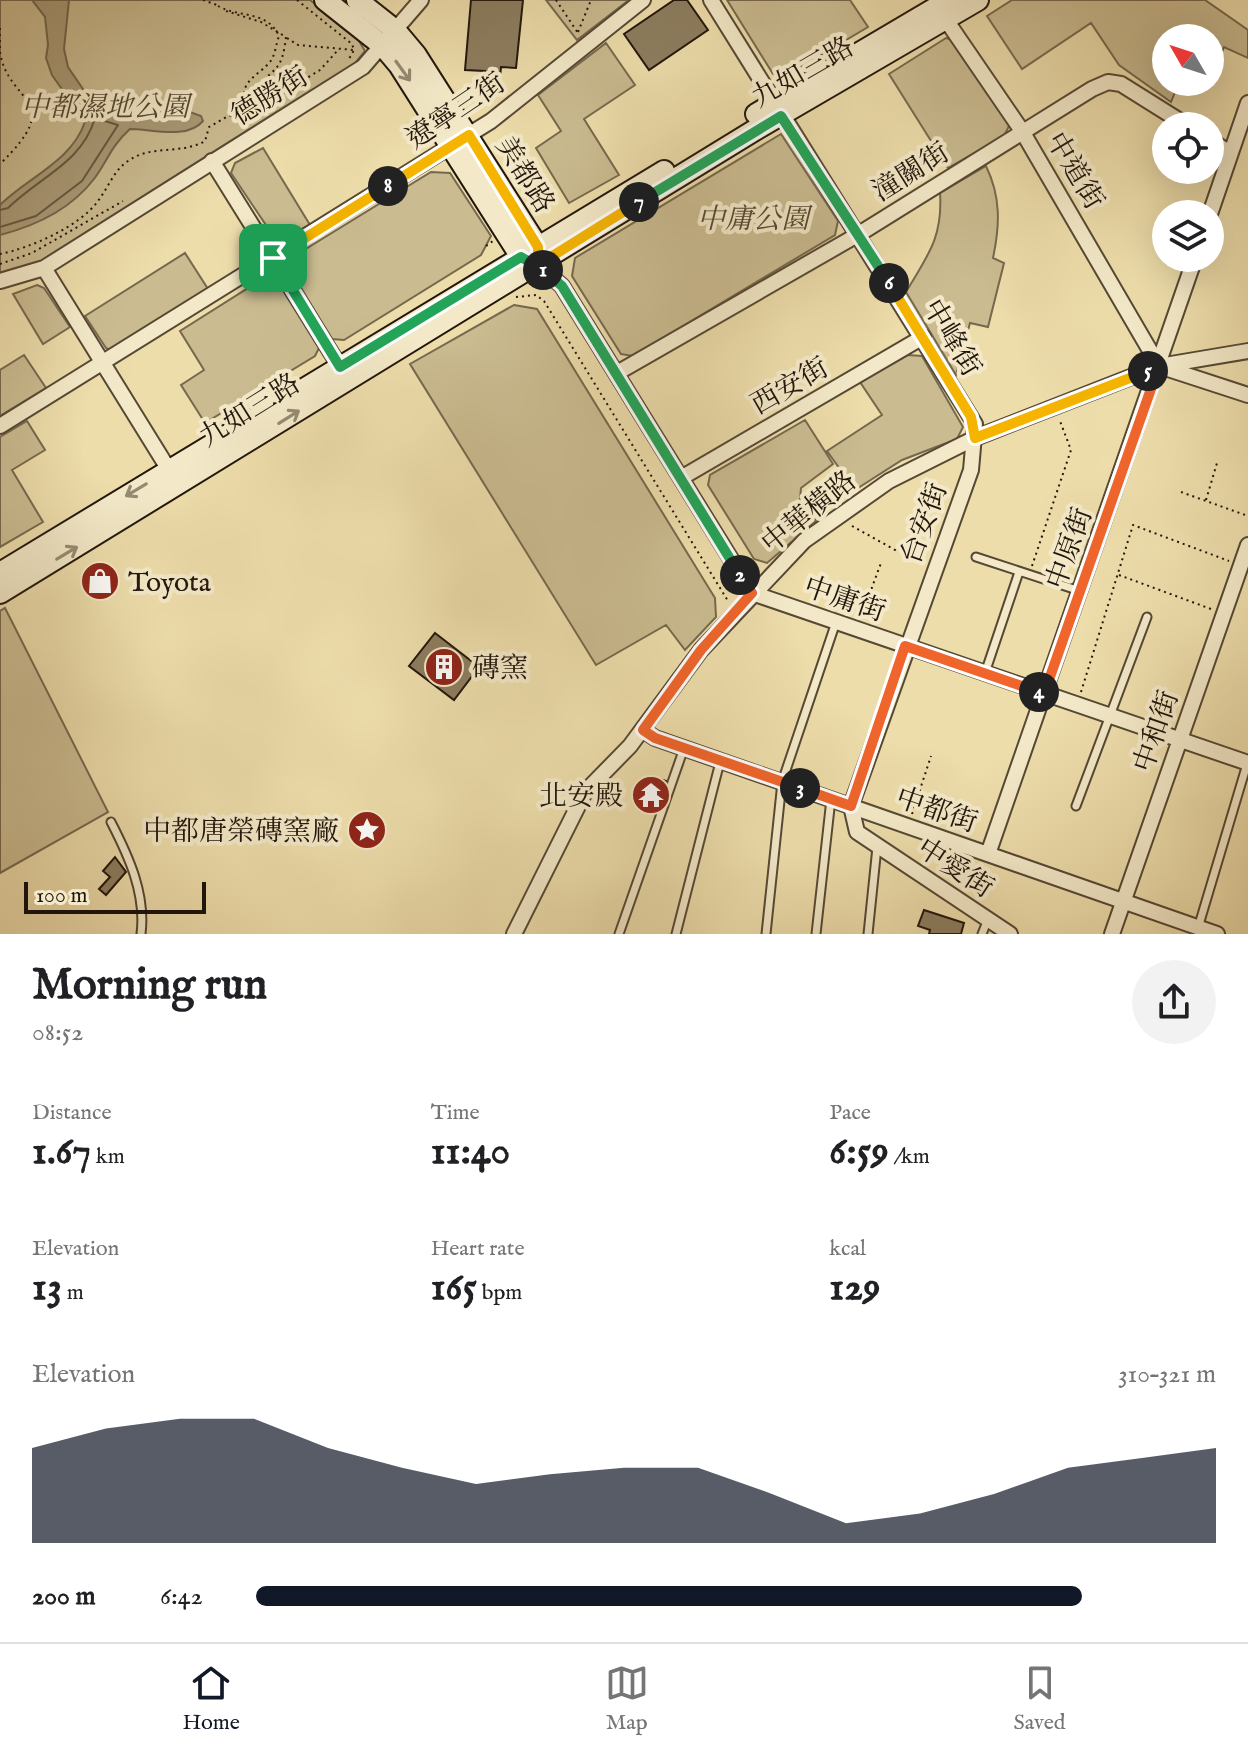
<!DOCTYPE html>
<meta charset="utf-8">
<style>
:root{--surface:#fff;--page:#f2f2f2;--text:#202124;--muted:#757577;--line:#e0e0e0;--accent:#111827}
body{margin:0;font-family:"IM FELL English","Noto Serif TC",serif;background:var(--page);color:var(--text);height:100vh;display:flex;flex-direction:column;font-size:30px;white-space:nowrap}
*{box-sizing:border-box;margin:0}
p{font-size:26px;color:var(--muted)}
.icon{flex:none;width:44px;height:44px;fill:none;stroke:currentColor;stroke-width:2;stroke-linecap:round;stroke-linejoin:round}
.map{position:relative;height:934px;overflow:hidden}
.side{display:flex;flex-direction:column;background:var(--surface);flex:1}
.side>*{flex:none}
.needle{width:52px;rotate:309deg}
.tools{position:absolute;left:1152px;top:24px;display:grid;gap:16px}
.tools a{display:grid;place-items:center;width:72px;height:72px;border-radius:50%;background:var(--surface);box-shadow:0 8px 32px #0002;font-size:40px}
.scale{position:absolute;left:24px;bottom:20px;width:182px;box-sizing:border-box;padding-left:8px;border:4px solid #22160c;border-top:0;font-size:22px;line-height:28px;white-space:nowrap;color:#22160c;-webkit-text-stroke:6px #f3e9c8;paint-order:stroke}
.pin{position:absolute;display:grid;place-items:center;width:68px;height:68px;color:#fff;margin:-34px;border-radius:16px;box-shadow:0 4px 12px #0006}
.km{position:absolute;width:40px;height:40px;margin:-20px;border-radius:50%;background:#222;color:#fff;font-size:22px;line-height:40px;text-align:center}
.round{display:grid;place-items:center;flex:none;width:84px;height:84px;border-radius:42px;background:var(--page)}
.headline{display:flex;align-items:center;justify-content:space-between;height:136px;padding:0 32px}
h1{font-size:44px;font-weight:800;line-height:60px}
.metrics{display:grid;grid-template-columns:repeat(3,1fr);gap:12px;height:136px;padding:8px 32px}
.metrics div{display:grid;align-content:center}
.metrics b{font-size:40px;font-weight:800}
.metrics small{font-size:22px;font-weight:400}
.metrics p{font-size:22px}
.chart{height:224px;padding:16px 32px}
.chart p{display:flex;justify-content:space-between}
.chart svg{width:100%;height:144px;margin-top:8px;fill:var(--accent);opacity:.7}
ul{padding:0 32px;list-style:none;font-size:26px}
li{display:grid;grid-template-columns:128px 96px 1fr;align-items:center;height:60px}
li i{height:20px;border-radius:10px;background:var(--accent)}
.tab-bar{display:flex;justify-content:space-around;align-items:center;height:112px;border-top:2px solid var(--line);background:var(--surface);font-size:22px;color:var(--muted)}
.tab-bar a{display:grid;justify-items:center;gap:4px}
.tab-bar .on{color:var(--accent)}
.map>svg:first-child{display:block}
.green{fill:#cabb90;stroke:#76684e;stroke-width:2}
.water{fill:#a89975;stroke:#72654b;stroke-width:2}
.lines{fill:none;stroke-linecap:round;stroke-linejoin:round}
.shore{stroke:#655840;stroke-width:2}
.building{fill:#8c7d5f;stroke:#22160c;stroke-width:2}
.lane-casing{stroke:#554834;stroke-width:11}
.street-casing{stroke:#554834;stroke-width:18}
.secondary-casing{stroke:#22160c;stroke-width:24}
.path{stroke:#22160c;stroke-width:2;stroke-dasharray:2 4;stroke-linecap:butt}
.lane{stroke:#f3e9c8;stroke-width:7}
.street{stroke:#f3e9c8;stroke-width:14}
.secondary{stroke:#f3e9c8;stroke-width:20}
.oneway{stroke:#958a73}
.split-1-casing{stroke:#fff;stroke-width:16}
.split-2-casing{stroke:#fff;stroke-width:16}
.split-3-casing{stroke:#fff;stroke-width:16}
.split-4-casing{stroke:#fff;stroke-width:16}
.split-5-casing{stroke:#fff;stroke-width:16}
.split-6-casing{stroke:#fff;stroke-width:16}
.split-7-casing{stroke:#fff;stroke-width:16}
.split-8-casing{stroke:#fff;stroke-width:16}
.split-9-casing{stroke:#fff;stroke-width:16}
.split-1{stroke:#22a559;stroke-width:10}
.split-2{stroke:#22a559;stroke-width:10}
.split-3{stroke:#f0652b;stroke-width:10}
.split-4{stroke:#f0652b;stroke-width:10}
.split-5{stroke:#f0652b;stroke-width:10}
.split-6{stroke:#f5b400;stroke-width:10}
.split-7{stroke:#22a559;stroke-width:10}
.split-8{stroke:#f5b400;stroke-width:10}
.split-9{stroke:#f5b400;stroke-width:10}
.labels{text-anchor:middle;stroke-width:8;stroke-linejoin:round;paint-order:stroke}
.street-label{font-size:28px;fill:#22160c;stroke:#f3e9c8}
.park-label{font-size:28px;font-style:italic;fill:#544834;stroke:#f3e9c8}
.poi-label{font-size:28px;fill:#22160c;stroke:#f3e9c8;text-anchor:start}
</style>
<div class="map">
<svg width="1248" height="934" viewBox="0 0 1248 934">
<rect width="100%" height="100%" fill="#edddab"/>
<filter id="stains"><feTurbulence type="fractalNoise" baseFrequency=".0025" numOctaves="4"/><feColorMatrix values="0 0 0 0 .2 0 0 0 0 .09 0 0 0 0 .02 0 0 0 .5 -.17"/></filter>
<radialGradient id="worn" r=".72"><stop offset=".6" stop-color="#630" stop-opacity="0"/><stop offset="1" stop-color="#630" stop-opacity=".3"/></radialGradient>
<path class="green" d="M 0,0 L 310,0 L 356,36 L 365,51 L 352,67 L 45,268 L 0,281 Z
M 546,0 L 629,0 L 577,40 Z
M 727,0 L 850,0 L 868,27 L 784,77 L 773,74 Z
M 1012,0 L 1205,0 L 1248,30 L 1248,58 L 1224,47 L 1216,67 L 1210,63 L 1210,38 L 1166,38 L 1166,82 L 1179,82 L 1171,102 L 1119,65 L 1091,23 L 1022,69 L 987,16 Z
M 946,38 L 956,41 L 1010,124 L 1004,136 L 948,168 L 889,74 Z
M 606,43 L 635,85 L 584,119 L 619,175 L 569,203 L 536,148 L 561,131 L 538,95 Z
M 781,134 L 838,221 L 835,235 L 633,356 L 621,354 L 572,276 L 575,258 Z
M 263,148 L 310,225 L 285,241 L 276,240 L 231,173 L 235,163 Z
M 986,166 C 1001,197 1000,225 993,258 L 1004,263 L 988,327 L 970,323 L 956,375 L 906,292 C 928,255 943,237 940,193 Z
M 431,172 L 450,173 L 491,236 L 481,255 L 344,340 L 332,339 L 289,268 L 296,255 Z
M 185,253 L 208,289 L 110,350 L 106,348 L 85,316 Z
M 267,276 L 278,277 L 320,346 L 315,356 L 205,423 L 181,385 L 204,370 L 180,331 Z
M 37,285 L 44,288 L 70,327 L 43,344 L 13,294 Z
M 514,305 L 537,309 L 715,598 L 716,617 L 685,650 L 666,625 L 596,665 L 410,364 Z
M 24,355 L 46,388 L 0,416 L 0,370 Z
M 908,355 L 922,356 L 963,427 L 957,439 L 902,460 L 855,490 L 827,451 L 882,415 L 860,382 Z
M 805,420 L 833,464 L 801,488 L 800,499 L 816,521 L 767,563 L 754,559 L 708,485 L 710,475 Z
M 27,421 L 45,450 L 12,470 L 43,522 L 0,547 L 0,437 Z
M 5,608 L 108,812 L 0,873 L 0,611 Z"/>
<path class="water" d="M 32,0 L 69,0 L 64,49 L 68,67 L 96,108 L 125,115 L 179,108 L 201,116 L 203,121 C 187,140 152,129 130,129 C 111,146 108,160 94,179 C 71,209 35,226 0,235 L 0,205 C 28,177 71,162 85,122 L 52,75 L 46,58 L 48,45 L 45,17 Z"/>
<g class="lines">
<path class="shore" d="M 0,210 L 8,208 C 39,177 82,163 95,118 L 118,125 L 82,181 L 36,216 L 0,227"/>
</g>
<path class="building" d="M 471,0 L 523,0 L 516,68 L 501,67 L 499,88 L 484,86 L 485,71 L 465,70 Z
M 674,0 L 687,0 L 708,30 L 649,70 L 624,34 Z
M 435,633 L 479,667 L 454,700 L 409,666 Z
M 655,777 L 666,781 L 656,808 L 639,801 Z
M 115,857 L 126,872 L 106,895 L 99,889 L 110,877 L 103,871 Z
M 924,910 L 964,923 L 961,934 L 929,934 L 930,930 L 918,926 Z"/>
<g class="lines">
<defs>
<path id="lane" d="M 976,557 L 1080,591
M 985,673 L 1019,572
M 1076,806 L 1147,617
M 111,822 C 129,857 146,894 141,934
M 1198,928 L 1247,764
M 619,934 L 684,748
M 676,934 L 720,762
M 766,934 L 782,782 L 836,622
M 816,934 L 831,799
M 868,934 L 877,847
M 982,934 L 988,919"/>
<path id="street" d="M 711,0 L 975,424 L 971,470 L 851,806 L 857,832 L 1010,934
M 942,14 L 1022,131 L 1159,366 L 1248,395
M 1210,140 L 1230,153
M 212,161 L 340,367
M 1210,214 L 1248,103
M 538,265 L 562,286 L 752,593 L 1248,763
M 44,268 L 174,478
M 0,281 L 44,268 L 363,67 L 421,0
M 617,373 L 859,234 L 1092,89 L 1108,82 L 1121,84 L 1188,126
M 0,426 L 491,121 L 643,0
M 681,478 L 923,337
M 643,730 L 655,738 L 1217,934
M 988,854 L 1195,258
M 514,934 L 585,792 L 630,746 L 701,650 L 804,541 L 889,481 L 975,438 L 1159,366 L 1248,351
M 1112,934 L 1248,545"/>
<path id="secondary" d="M 325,0 L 383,46 L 399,65 L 521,257 L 533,263
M 357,0 L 395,30 L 416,55 L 538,247 L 538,258
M 756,114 L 949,0
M 0,573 L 664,171
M 0,593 L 755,130 L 978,0"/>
</defs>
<use href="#lane" class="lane-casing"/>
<use href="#street" class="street-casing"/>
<use href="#secondary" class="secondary-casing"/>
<path class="path" d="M 203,0 L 217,5
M 297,0 L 352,44 L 354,50 L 349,59
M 556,0 L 578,33
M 218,6 C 239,18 267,10 279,36 C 276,44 275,56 270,62 C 259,75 240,81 245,100 L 257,109 L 320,70 L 338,50
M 226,11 L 261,22 L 286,37 C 282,71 276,66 257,87 C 249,95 244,106 237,114
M 0,28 L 0,48
M 578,32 L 591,0
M 287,38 L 298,45 L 354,50
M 0,52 C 8,105 68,98 0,164
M 486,246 L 493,241
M 0,254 C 30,248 79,227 98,201 C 108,188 114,170 128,161 C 152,144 181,155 205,141 L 209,127 L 228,116 L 257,109 L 262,116
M 0,264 L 32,253 L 123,201
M 516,297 L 536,295 L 544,301 L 728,601
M 1181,492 L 1248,516
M 1206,500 L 1217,463
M 852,526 L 897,551
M 1032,566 L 1071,450 L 1060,421
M 1119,575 L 1211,609
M 861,617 L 881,563
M 1081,692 L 1133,525 L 1229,561
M 912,814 L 931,756"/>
<use href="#lane" class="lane"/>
<use href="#street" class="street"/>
<use href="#secondary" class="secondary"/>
</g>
<defs><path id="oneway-shaft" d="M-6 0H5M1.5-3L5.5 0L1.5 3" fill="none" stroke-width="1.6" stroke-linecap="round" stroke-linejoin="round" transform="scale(2)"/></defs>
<g class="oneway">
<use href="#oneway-shaft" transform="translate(403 71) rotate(54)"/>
<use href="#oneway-shaft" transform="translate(289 417) rotate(-32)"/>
<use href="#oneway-shaft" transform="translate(136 490) rotate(149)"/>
<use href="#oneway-shaft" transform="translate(67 553) rotate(-31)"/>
</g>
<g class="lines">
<defs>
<path id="split-1" d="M 273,258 L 340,367 L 521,257 L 543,270"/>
<path id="split-2" d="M 543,270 L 562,286 L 740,575"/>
<path id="split-3" d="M 740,575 L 752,593 L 701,650 L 643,730 L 655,738 L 800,788"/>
<path id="split-4" d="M 800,788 L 851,806 L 905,646 L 1039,692"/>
<path id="split-5" d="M 1039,692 L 1044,694 L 1159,366 L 1148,371"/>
<path id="split-6" d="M 889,283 L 971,417 L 975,438 L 1148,371"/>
<path id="split-7" d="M 639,202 L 781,116 L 889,283"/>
<path id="split-8" d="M 388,186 L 469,135 L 538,247 L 538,265 L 639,202"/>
<path id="split-9" d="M 273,258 L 388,186"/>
</defs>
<use href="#split-1" class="split-1-casing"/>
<use href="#split-2" class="split-2-casing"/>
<use href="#split-3" class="split-3-casing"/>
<use href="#split-4" class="split-4-casing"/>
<use href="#split-5" class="split-5-casing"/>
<use href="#split-6" class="split-6-casing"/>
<use href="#split-7" class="split-7-casing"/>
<use href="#split-8" class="split-8-casing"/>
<use href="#split-9" class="split-9-casing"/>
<use href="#split-1" class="split-1"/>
<use href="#split-2" class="split-2"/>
<use href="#split-3" class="split-3"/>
<use href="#split-4" class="split-4"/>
<use href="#split-5" class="split-5"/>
<use href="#split-6" class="split-6"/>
<use href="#split-7" class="split-7"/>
<use href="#split-8" class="split-8"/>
<use href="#split-9" class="split-9"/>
</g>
<defs>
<symbol id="shop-disc" viewBox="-11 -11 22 22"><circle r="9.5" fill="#8f2418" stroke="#f3e9c8"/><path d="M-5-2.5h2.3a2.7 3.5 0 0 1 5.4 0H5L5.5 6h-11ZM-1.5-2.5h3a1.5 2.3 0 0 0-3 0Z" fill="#fff"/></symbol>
<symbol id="building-disc" viewBox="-11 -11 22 22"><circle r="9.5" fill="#8f2418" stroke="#f3e9c8"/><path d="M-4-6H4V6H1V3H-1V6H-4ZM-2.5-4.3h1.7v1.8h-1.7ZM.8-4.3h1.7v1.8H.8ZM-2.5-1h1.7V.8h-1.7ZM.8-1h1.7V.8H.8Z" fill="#fff"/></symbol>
<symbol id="temple-disc" viewBox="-11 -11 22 22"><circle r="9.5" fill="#8f2418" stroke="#f3e9c8"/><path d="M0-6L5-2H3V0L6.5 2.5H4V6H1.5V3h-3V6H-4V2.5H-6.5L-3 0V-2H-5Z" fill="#fff"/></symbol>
<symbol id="sight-disc" viewBox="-11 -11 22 22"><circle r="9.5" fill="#8f2418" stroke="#f3e9c8"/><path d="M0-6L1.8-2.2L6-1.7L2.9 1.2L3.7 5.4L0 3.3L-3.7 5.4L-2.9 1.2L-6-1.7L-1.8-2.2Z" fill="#fff"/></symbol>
</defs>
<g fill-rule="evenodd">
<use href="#shop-disc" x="78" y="559" width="44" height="44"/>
<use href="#building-disc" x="422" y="645" width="44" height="44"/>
<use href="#temple-disc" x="629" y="773" width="44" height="44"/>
<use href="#sight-disc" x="345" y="808" width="44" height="44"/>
</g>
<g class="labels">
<g class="street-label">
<text transform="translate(802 71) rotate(-30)" y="10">九如三路</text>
<text transform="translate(269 95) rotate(-32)" y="10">德勝街</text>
<text transform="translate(455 110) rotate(-34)" y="10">遼寧三街</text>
<text transform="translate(1076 170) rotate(59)" y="10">中道街</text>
<text transform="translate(910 171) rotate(-32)" y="10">潼關街</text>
<text transform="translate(526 174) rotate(58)" y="10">美都路</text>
<text transform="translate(953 337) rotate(59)" y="10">中峰街</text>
<text transform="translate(789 385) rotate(-30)" y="10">西安街</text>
<text transform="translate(249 409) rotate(-32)" y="10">九如三路</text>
<text transform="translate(808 511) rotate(-39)" y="10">中華橫路</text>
<text transform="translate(923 523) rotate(-70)" y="10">台安街</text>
<text transform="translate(1068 548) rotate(-70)" y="10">中原街</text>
<text transform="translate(845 598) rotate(19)" y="10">中庸街</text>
<text transform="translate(1155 731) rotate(-71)" y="10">中和街</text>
<text transform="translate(937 809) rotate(19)" y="10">中都街</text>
<text transform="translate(956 867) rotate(33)" y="10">中愛街</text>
</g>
<g class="park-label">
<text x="105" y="116">中都濕地公園</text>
<text x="753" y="228">中庸公園</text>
</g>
<g class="poi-label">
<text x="128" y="591">Toyota</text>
<text x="472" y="677">磚窯</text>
<text x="623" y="805" text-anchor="end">北安殿</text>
<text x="339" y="840" text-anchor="end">中都唐榮磚窯廠</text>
</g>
</g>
<rect width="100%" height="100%" filter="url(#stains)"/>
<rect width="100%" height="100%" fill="url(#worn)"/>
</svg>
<div class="tools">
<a><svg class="needle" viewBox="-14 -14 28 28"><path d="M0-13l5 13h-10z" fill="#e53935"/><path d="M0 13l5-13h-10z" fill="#757577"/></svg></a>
<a><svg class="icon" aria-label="locate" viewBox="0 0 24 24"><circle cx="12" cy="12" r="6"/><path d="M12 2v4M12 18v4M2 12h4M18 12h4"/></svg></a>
<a><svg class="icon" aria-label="layers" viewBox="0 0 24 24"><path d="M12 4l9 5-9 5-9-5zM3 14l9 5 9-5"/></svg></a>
</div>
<div class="scale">100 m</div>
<div class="pin" style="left:273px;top:258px;background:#1e9e55"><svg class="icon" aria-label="arrive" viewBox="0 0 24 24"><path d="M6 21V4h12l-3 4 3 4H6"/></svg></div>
<b class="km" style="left:543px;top:270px">1</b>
<b class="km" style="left:740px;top:575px">2</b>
<b class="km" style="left:800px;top:788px">3</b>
<b class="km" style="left:1039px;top:692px">4</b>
<b class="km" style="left:1148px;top:371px">5</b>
<b class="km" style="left:889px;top:283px">6</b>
<b class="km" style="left:639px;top:202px">7</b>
<b class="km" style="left:388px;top:186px">8</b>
</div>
<section class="side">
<div class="headline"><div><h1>Morning run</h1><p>08:52</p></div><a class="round"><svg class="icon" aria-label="share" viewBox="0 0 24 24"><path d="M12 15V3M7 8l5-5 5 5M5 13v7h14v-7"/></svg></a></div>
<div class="metrics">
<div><p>Distance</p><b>1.67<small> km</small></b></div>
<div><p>Time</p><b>11:40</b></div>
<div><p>Pace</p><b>6:59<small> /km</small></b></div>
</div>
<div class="metrics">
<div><p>Elevation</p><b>13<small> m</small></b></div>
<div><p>Heart rate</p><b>165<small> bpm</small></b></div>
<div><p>kcal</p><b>129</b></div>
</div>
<div class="chart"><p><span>Elevation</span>310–321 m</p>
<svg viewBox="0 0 160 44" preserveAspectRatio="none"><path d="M0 44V15L10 9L20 6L30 6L40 15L50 21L60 26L70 23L80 21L90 21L100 29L110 38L120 35L130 29L140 21L150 18L160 15V44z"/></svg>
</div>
<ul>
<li><b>200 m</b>6:42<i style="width:86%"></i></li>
</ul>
</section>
<nav class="tab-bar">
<a class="on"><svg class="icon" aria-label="home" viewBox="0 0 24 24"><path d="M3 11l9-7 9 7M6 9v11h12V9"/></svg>Home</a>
<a><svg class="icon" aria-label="map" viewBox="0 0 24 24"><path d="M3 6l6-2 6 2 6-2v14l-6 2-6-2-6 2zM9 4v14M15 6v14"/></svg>Map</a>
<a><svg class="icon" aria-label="saved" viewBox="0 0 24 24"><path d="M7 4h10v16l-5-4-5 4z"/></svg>Saved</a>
</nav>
